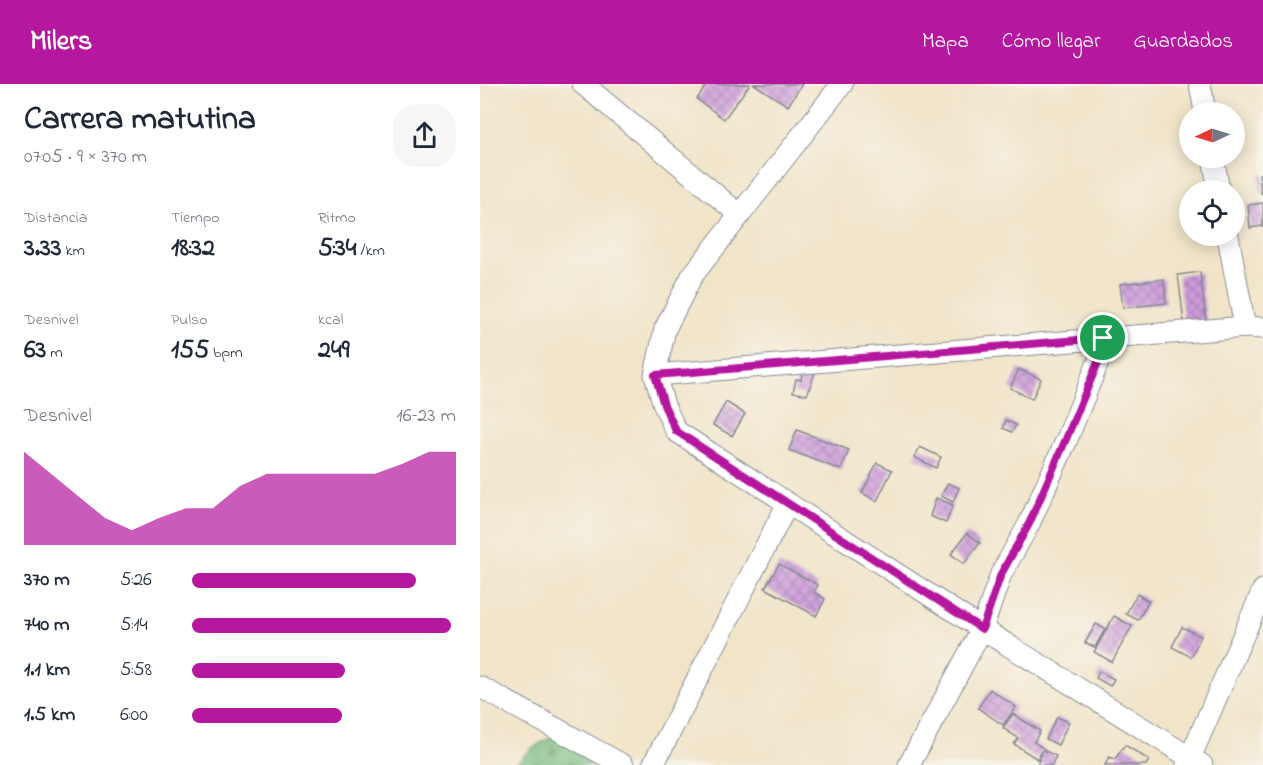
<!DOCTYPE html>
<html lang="es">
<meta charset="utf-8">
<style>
:root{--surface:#fff;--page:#f6f6f7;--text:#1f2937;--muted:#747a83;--accent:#b5179e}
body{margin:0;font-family:"Indie Flower",sans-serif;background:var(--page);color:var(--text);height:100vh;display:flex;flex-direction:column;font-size:22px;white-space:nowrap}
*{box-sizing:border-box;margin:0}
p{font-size:20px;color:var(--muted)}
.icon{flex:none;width:33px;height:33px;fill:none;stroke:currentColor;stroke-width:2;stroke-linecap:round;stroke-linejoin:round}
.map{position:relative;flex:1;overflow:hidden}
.details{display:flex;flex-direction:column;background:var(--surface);width:480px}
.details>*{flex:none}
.needle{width:39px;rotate:266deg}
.fabs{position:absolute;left:699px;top:18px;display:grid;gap:12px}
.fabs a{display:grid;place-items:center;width:66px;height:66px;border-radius:50%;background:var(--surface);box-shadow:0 3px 15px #0003;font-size:30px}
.pin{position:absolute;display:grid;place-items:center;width:51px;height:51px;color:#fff;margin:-26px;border:3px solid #fff;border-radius:50%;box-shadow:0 2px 6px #0007}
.round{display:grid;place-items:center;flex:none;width:63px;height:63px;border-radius:24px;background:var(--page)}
.summary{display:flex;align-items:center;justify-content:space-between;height:102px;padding:0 24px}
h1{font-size:33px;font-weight:700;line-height:45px}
.stats{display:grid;grid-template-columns:repeat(3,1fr);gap:9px;height:102px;padding:6px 24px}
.stats div{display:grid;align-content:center}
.stats b{font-size:26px;font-weight:700}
.stats small{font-size:16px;font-weight:400}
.stats p{font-size:16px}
.chart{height:168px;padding:12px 24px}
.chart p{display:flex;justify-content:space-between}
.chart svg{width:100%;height:108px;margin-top:6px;fill:var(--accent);opacity:.7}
ul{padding:0 24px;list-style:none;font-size:20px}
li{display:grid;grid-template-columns:96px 72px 1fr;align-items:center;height:45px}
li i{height:15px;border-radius:8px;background:var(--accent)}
header{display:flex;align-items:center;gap:36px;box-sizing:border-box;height:84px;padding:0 30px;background:var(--accent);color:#fff}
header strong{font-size:28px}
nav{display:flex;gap:33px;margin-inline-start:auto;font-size:21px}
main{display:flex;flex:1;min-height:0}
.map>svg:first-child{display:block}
.forest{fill:url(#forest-firs);stroke:#48746d;stroke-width:1.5}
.building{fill:url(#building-cross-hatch)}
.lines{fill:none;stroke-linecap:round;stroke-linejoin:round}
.minor-casing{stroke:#868a93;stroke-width:23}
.minor{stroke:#fff;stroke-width:21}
.route-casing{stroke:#fff;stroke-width:12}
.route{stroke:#b5179e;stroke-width:8}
</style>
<header>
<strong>Milers</strong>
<nav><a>Mapa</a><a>Cómo llegar</a><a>Guardados</a></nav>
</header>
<main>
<section class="details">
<div class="summary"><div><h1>Carrera matutina</h1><p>07:05 · 9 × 370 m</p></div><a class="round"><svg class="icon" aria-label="share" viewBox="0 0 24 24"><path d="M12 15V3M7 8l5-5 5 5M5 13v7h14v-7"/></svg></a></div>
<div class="stats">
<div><p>Distancia</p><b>3.33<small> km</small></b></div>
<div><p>Tiempo</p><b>18:32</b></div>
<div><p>Ritmo</p><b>5:34<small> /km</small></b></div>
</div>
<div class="stats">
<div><p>Desnivel</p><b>63<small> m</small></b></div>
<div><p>Pulso</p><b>155<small> bpm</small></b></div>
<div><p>kcal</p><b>249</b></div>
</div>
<div class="chart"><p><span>Desnivel</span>16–23 m</p>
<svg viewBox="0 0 160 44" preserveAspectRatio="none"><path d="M0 44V6L10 15L20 24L30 33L40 38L50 33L60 29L70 29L80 20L90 15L100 15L110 15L120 15L130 15L140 11L150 6L160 6V44z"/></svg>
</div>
<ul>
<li><b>370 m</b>5:26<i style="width:85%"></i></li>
<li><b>740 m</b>5:14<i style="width:98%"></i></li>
<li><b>1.1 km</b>5:58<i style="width:58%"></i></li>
<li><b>1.5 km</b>6:00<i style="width:57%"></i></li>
</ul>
</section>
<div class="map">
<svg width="783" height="681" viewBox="0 0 783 681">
<defs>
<pattern id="forest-firs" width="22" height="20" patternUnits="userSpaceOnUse" patternTransform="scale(1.5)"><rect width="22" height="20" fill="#75b87c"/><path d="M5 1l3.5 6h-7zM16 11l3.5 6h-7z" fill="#5f9669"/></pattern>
<pattern id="building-cross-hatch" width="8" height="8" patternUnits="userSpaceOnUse" patternTransform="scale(1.5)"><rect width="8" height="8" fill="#cf9cdc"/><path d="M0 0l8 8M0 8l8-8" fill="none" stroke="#a780b6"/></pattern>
</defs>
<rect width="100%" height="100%" fill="#f7f3e8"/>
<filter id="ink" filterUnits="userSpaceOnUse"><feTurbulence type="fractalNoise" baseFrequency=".0167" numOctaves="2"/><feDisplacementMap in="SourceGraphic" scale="12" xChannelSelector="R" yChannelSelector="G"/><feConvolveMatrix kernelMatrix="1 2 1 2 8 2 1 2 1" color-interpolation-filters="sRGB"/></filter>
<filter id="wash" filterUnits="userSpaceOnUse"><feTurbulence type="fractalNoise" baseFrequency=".008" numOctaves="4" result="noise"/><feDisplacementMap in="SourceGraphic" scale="24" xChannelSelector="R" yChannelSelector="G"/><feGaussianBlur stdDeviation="1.35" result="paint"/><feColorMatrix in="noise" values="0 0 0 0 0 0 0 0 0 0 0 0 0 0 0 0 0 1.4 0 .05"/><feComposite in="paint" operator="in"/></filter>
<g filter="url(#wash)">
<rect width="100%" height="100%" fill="#f1e4c8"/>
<path class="forest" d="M 72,653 C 89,657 105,662 110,681 L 35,681 L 52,664 Z"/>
<g id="blocks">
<path class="building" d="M 223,0 L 270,0 L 244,35 L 217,15 L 226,2 Z
M 274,0 L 322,0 L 308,22 Z
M 783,89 L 783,109 L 781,109 L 779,90 Z
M 783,119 L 783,142 L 770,144 L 768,121 Z
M 720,188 L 726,236 L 704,238 L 698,191 Z
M 684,195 L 686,219 L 643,224 L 640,200 Z
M 539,285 L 561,295 L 552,315 L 530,304 Z
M 323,286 L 335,288 L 327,311 L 313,308 L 316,295 L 321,296 Z
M 246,318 L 265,330 L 252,352 L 233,341 Z
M 526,336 L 536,341 L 532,348 L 523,344 Z
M 317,346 L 369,366 L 361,386 L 309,366 Z
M 440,363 L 461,373 L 456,384 L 434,373 Z
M 397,379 L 412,386 L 397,417 L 382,409 Z
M 468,399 L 479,404 L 473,418 L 461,412 Z
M 456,414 L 473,421 L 466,439 L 450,432 Z
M 487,449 L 500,459 L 484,480 L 471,470 Z
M 299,480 L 338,501 L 334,508 L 345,515 L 336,532 L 285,504 Z
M 657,510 L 669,517 L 658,536 L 646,530 Z
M 634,532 L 652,542 L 632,578 L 614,568 Z
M 616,540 L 625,545 L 615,563 L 605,559 Z
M 702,543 L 721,552 L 711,573 L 692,563 Z
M 619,587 L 634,595 L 630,602 L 616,594 Z
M 510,605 L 536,623 L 523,641 L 498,624 Z
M 533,630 L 560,647 L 554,658 L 564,665 L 557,675 L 534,660 L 538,654 L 523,644 Z
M 577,633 L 589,638 L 578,661 L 566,655 Z
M 645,661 L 669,676 L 666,681 L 625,681 L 629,673 L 635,675 Z
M 563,666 L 576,672 L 572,681 L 557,681 Z"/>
</g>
</g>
<g filter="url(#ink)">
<use href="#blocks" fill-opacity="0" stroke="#868a93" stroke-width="1.5"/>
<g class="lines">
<defs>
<path id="minor" d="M 103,0 L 260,131
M 362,0 L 212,192 L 185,245 L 175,291 L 184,321 L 196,347 L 502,545 L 722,681
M 720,0 L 725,28
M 733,74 L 739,106
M 748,152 L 765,243
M 175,291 L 765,243 L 783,244
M 0,603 L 143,681
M 173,681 L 308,419
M 429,681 L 502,545 L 521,490 L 549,440 L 587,355 L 621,271 L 623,254
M 707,681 L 783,506"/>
</defs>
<use href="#minor" class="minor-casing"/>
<use href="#minor" class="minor"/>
</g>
</g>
<g class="lines" filter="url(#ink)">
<defs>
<path id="route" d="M 623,254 L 621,271 L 586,355 L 549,440 L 521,490 L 502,545 L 196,347 L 184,321 L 175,291 Z"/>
</defs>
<use href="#route" class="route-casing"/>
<use href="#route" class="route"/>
</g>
</svg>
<div class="fabs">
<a><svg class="needle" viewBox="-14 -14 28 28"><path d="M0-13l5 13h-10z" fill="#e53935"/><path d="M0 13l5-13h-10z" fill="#747a83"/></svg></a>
<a><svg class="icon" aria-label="locate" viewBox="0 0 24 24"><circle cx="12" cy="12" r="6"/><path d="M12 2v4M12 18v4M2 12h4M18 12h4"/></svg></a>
</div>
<div class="pin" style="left:623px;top:254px;background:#1e9e55"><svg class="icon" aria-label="arrive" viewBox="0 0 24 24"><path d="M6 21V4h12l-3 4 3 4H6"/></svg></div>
</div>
</main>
